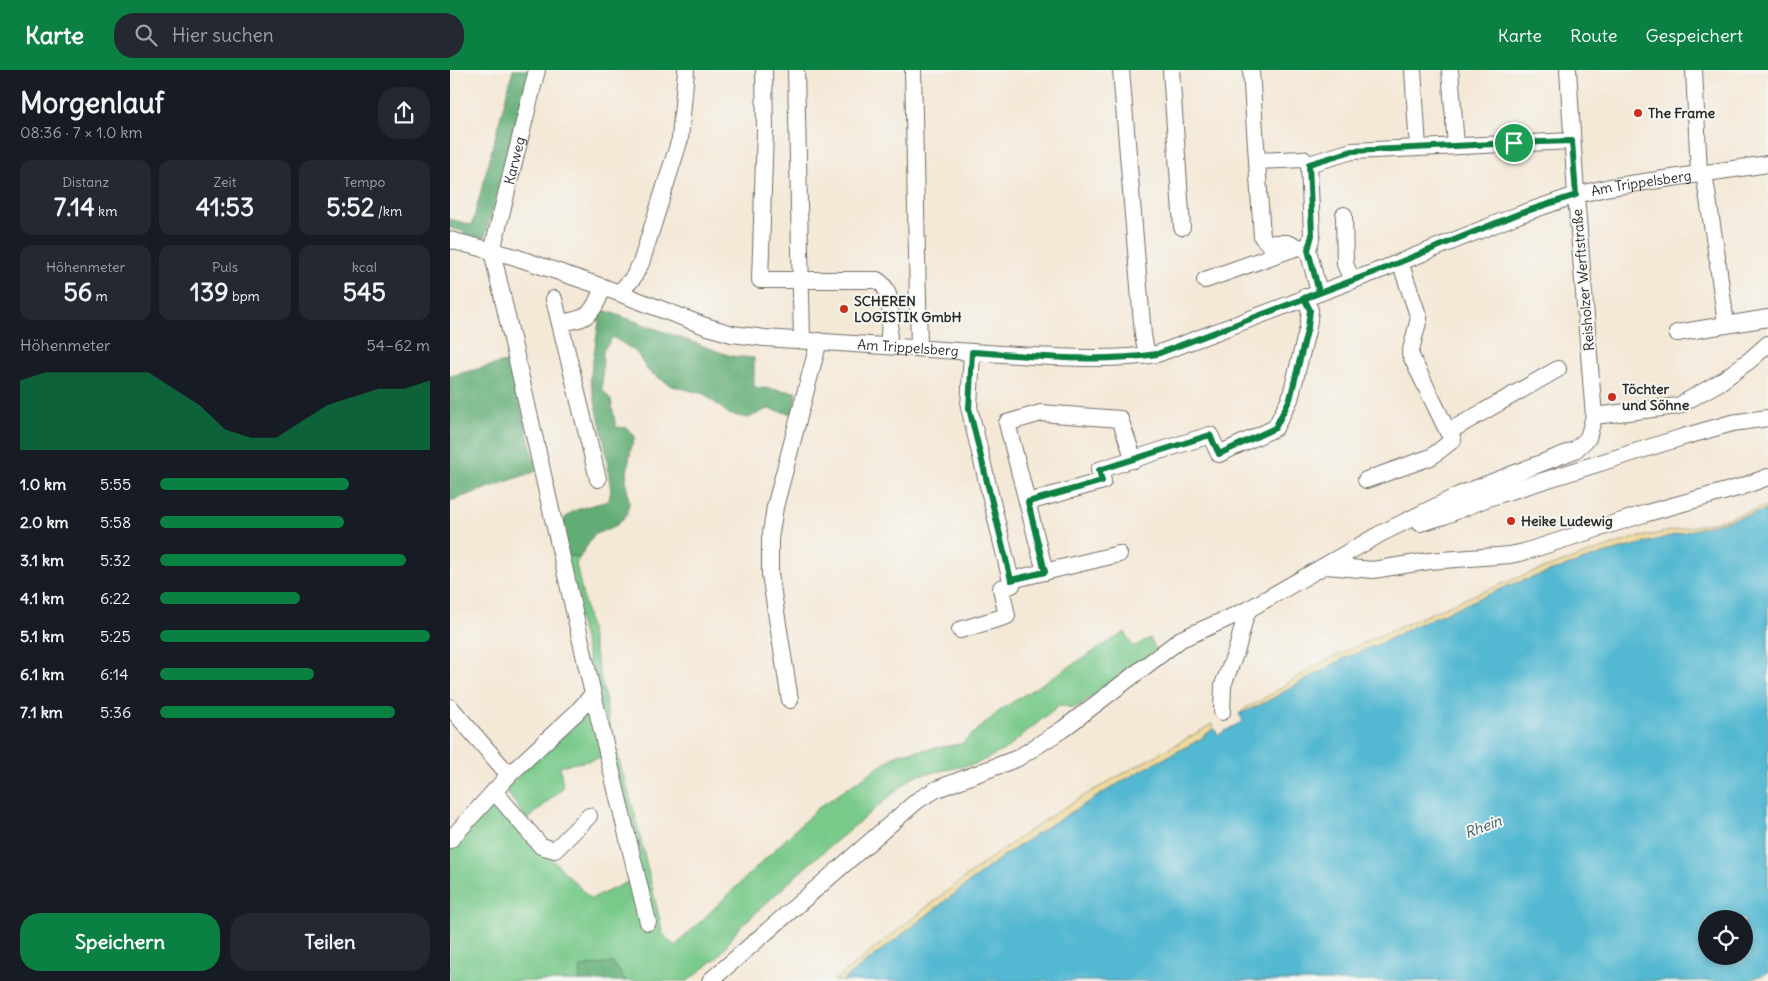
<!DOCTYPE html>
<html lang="de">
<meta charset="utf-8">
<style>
:root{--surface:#171b24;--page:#242831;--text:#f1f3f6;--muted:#9ea1a6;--accent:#0b8043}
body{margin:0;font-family:Delius,sans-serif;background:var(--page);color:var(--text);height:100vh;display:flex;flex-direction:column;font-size:19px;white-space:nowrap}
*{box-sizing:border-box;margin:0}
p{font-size:16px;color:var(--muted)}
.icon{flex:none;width:28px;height:28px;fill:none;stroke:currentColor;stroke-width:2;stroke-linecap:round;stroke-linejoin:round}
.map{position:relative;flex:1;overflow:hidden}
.sheet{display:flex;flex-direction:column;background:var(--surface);width:450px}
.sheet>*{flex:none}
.controls{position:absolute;left:1248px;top:840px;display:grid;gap:10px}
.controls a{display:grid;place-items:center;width:55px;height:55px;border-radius:50%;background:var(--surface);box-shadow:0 2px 8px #0003;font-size:25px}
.pin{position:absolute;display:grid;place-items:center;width:42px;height:42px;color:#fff;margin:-21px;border:2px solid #fff;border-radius:50%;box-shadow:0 1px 5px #0007}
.round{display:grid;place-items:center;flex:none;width:52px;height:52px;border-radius:20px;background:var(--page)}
.head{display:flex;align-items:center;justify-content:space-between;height:85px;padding:0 20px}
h1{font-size:28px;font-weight:800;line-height:38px}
.figures{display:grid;grid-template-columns:repeat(3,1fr);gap:8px;height:85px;padding:5px 20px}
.figures div{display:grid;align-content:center;border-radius:12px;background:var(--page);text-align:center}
.figures b{font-size:25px;font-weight:800}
.figures small{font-size:14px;font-weight:400}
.figures p{font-size:14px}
.chart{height:140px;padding:10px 20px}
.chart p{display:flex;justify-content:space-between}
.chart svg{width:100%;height:90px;margin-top:5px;fill:var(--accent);opacity:.7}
.action{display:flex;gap:10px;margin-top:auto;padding:10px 20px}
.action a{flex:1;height:58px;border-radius:20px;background:var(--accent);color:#fff;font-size:20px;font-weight:800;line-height:58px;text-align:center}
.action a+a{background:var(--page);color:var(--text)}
ul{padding:0 20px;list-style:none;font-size:16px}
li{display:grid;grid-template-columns:80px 60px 1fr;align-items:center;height:38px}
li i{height:12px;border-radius:6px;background:var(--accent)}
header{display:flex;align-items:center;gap:30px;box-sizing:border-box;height:70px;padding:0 25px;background:var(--accent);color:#fff}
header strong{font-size:24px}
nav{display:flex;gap:28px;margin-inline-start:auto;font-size:18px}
.search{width:350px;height:45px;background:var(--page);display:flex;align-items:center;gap:12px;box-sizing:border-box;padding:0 18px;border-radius:20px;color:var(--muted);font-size:19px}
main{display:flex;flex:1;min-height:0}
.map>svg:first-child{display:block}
.green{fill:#78c98a;stroke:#527a5a}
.forest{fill:#62ad76;stroke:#466c50}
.sand{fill:#eeda9e;stroke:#8c8264}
.water{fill:#52b8d1;stroke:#3e727e;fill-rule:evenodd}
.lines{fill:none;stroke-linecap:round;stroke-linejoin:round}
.minor-casing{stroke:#716d67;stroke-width:18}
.minor{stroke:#fff;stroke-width:16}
.route-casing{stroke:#fff;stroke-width:10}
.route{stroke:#0b8043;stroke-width:6}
.poi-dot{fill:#c8321e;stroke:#f6f6f2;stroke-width:2}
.labels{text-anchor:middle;stroke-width:4;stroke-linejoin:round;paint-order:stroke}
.poi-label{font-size:14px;font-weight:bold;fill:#2b2b2b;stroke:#f6f6f2;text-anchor:start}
.street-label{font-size:14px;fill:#2b2b2b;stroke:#f6f6f2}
.water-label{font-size:15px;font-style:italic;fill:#395c65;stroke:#f6f6f2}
</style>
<header>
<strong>Karte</strong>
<div class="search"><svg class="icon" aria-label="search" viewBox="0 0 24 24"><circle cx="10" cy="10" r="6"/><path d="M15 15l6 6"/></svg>Hier suchen</div>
<nav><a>Karte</a><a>Route</a><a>Gespeichert</a></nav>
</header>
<main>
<section class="sheet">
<div class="head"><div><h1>Morgenlauf</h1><p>08:36 · 7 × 1.0 km</p></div><a class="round"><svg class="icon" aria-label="share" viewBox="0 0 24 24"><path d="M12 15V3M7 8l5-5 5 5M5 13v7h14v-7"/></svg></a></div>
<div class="figures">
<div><p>Distanz</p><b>7.14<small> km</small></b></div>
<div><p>Zeit</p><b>41:53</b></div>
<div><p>Tempo</p><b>5:52<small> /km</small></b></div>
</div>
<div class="figures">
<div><p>Höhenmeter</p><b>56<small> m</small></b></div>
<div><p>Puls</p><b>139<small> bpm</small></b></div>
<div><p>kcal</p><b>545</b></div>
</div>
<div class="chart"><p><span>Höhenmeter</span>54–62 m</p>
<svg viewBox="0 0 160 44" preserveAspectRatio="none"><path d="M0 44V10L10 6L20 6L30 6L40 6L50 6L60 14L70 22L80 34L90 38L100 38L110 30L120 22L130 18L140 14L150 14L160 10V44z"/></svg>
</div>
<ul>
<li><b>1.0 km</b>5:55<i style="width:70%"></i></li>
<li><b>2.0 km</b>5:58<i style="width:68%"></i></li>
<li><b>3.1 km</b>5:32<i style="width:91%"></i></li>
<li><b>4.1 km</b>6:22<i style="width:52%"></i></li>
<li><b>5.1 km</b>5:25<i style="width:100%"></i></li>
<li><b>6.1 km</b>6:14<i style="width:57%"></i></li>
<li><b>7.1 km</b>5:36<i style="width:87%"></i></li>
</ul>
<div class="action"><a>Speichern</a><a>Teilen</a></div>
</section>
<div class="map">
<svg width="1318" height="911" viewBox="0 0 1318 911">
<rect width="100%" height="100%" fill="#f6f6f2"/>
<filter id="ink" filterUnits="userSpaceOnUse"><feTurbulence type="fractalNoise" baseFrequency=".02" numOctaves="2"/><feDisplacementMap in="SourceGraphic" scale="10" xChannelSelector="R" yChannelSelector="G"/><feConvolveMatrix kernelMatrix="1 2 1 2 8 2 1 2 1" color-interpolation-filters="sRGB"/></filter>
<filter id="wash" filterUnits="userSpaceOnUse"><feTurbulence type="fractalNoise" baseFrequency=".0096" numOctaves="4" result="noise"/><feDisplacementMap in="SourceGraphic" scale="20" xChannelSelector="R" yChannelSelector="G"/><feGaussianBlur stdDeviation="1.12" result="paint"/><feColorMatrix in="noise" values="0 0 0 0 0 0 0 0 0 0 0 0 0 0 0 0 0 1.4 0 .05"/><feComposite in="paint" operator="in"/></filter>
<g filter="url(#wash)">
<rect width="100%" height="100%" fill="#f4e8d6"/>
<path class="green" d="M 114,486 L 130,487 L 126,494 L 156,633 L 160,660 L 185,745 L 213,864 L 225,876 L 368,738 L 448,684 L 511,674 L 553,638 L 675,562 L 683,577 L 700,568 L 706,579 L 649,623 L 624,638 L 609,635 L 556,679 L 526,694 L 464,706 L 359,794 L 288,859 L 269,886 L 238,911 L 176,911 L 163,893 L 131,897 L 129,911 L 0,911 L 0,779 L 47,733 L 141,829 L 182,810 L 153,688 L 110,696 L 113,718 L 77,750 L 55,719 L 133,642 L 155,658 Z"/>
<path class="forest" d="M 63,0 L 83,0 L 35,167 L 20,170 L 12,161 L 0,158 L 0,149 L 22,155 Z
M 151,239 L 281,286 L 304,288 L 304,317 L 347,322 L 343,344 L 318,339 L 298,348 L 279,344 L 254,324 L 222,316 L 198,301 L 186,282 L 163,267 L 153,281 L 152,319 L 161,330 L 166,357 L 177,358 L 185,366 L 181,379 L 176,409 L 179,433 L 177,444 L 167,455 L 144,465 L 130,487 L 114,486 C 112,480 108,473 108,467 C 110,438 135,438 158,431 L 161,422 L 155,375 L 140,309 Z
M 59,291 L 87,401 L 0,431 L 0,306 Z
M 163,893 L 176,911 L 129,911 L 131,897 Z"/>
<path class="sand" d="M 1318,436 L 1318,440 L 1153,484 L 1063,514 L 962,557 L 934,572 L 895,588 L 812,634 L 789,644 L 797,637 L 808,632 L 867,595 L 911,574 L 1002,534 L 1072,506 L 1181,469 L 1265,452 Z
M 762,654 L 764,658 L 749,670 L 676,709 L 597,757 L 552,787 L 392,911 L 384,911 C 454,856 523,798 598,748 C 650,714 708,686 762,654 Z"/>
<path class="water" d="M 1318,440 L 1318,903 L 1297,911 L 392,911 L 552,787 L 597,757 L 676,709 L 749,670 L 764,658 L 768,665 L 793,651 L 789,644 L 812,634 L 895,588 L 934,572 L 962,557 L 1063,514 L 1153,484 ZM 1256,849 L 1294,849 L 1294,886 L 1256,886 Z"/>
</g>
<g filter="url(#ink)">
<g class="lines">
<defs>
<g id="minor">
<path d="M 314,0 L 315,60 L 310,210 L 427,210 C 447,222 439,256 438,276"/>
<path d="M 346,0 L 352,270"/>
<path d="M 463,0 L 469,278"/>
<path d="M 671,0 L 693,265 L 697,285"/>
<path d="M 721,0 L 732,157"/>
<path d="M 801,0 L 807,91"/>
<path d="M 963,0 L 968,78"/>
<path d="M 1000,0 L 1006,76"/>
<path d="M 1244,0 L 1249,103"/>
<path d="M 859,94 L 902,81 L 1122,71"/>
<path d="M 1254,103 L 1267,187"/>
<path d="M 894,145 L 895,194 L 902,210"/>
<path id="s1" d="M 0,170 L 62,186 L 153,217 L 255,256 L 282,264 L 315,268 L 583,286 C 624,288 667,290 707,284 L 933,199 L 1068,145 L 1126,125 L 1160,117 L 1318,94"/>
<path d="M 858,180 L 837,173 L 818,173 L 812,167 L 807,91 L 853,89 L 859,94 L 862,165 L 858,180 L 869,222"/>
<path d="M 950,192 L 969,248 L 960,284 L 998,362 L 1108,299"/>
<path d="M 1268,195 L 1276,254"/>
<path d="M 755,210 L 848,177"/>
<path d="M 169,223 L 183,208 L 191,193 L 230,69 L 236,0"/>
<path d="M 104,229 L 148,409"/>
<path d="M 110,253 C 139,249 143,244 153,217"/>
<path d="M 1227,263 L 1318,248"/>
<path d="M 1144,346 L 1228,336 L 1270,312 L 1300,290 L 1318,274"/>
<path d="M 916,410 L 981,387 L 1003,370 L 998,362"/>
<path d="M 578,432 L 653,411 L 649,400 L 760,365 L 769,384 L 825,358 L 840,329 L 858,257 L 860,240 L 854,227"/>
<path d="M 970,453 L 994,446 L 1038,428 L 1233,367 L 1282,353 L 1318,348"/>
<path d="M 876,496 L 923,500 L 979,491 L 1060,485 L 1074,482 L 1197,443 L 1291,417 L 1318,407"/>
<path d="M 595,502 L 557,353 L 591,343 L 670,349 L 684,390"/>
<path d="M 561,510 L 669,484"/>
<path d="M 510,560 L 557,546 L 551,518 L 562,515 L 519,337 L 522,282"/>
<path d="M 143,624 L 198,852"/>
<path d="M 340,630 L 320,504 L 320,469 L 325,437 L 369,271"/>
<path d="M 0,637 L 59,705"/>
<path d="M 772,642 L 773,615 L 787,579 L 795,548 L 799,539"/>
<path d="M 44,721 L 91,776 L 105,780 L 139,746"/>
<path id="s2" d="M 0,770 L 59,705 L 127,642 L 143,624 L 42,181 L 87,0"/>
<path d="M 260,911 L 468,730 L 487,719 L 568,688 L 613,659 L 731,569 L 799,539 L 930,464 L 1009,425 L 1125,380 L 1138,368 L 1144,346 L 1126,125 L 1118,0"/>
</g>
</defs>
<use href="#minor" class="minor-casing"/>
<use href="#minor" class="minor"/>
</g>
</g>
<g class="lines" filter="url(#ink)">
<defs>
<path id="route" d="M 1064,73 L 902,81 L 859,94 L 862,165 L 858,180 L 869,222 L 854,228 L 860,240 L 858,257 L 840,329 L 825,358 L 769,384 L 760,365 L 649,400 L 652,411 L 578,432 L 595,502 L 561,510 L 519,338 L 522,282 C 583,286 646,293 707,284 L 933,199 L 1068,144 L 1126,125 L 1122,71 L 1064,73"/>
</defs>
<use href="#route" class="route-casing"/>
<use href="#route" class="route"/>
</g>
<g class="poi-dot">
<circle cx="1188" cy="43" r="5"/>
<circle cx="394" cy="239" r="5"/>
<circle cx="1162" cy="327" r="5"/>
<circle cx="1061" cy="451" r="5"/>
</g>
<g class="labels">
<g class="poi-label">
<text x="1198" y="48">The Frame</text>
<text x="404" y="236">SCHEREN<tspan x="404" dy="16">LOGISTIK GmbH</tspan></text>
<text x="1172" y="324">Töchter<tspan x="1172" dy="16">und Söhne</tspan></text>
<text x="1071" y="456">Heike Ludewig</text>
</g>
<g class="street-label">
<text dy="5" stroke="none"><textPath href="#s2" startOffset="752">Karweg</textPath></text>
<text dy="5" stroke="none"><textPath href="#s1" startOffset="1238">Am Trippelsberg</textPath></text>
<text transform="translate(1133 210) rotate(-95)" y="5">Reisholzer Werftstraße</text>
<text dy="5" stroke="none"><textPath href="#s1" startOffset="474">Am Trippelsberg</textPath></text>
</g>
<g class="water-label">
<text transform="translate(1033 757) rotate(-21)" y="5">Rhein</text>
</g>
</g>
</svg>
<div class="controls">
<a><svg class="icon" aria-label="locate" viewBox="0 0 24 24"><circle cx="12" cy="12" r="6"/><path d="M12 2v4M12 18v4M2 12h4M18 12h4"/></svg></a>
</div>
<div class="pin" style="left:1064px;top:73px;background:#1e9e55"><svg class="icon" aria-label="arrive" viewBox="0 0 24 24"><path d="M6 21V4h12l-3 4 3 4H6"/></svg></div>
</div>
</main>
